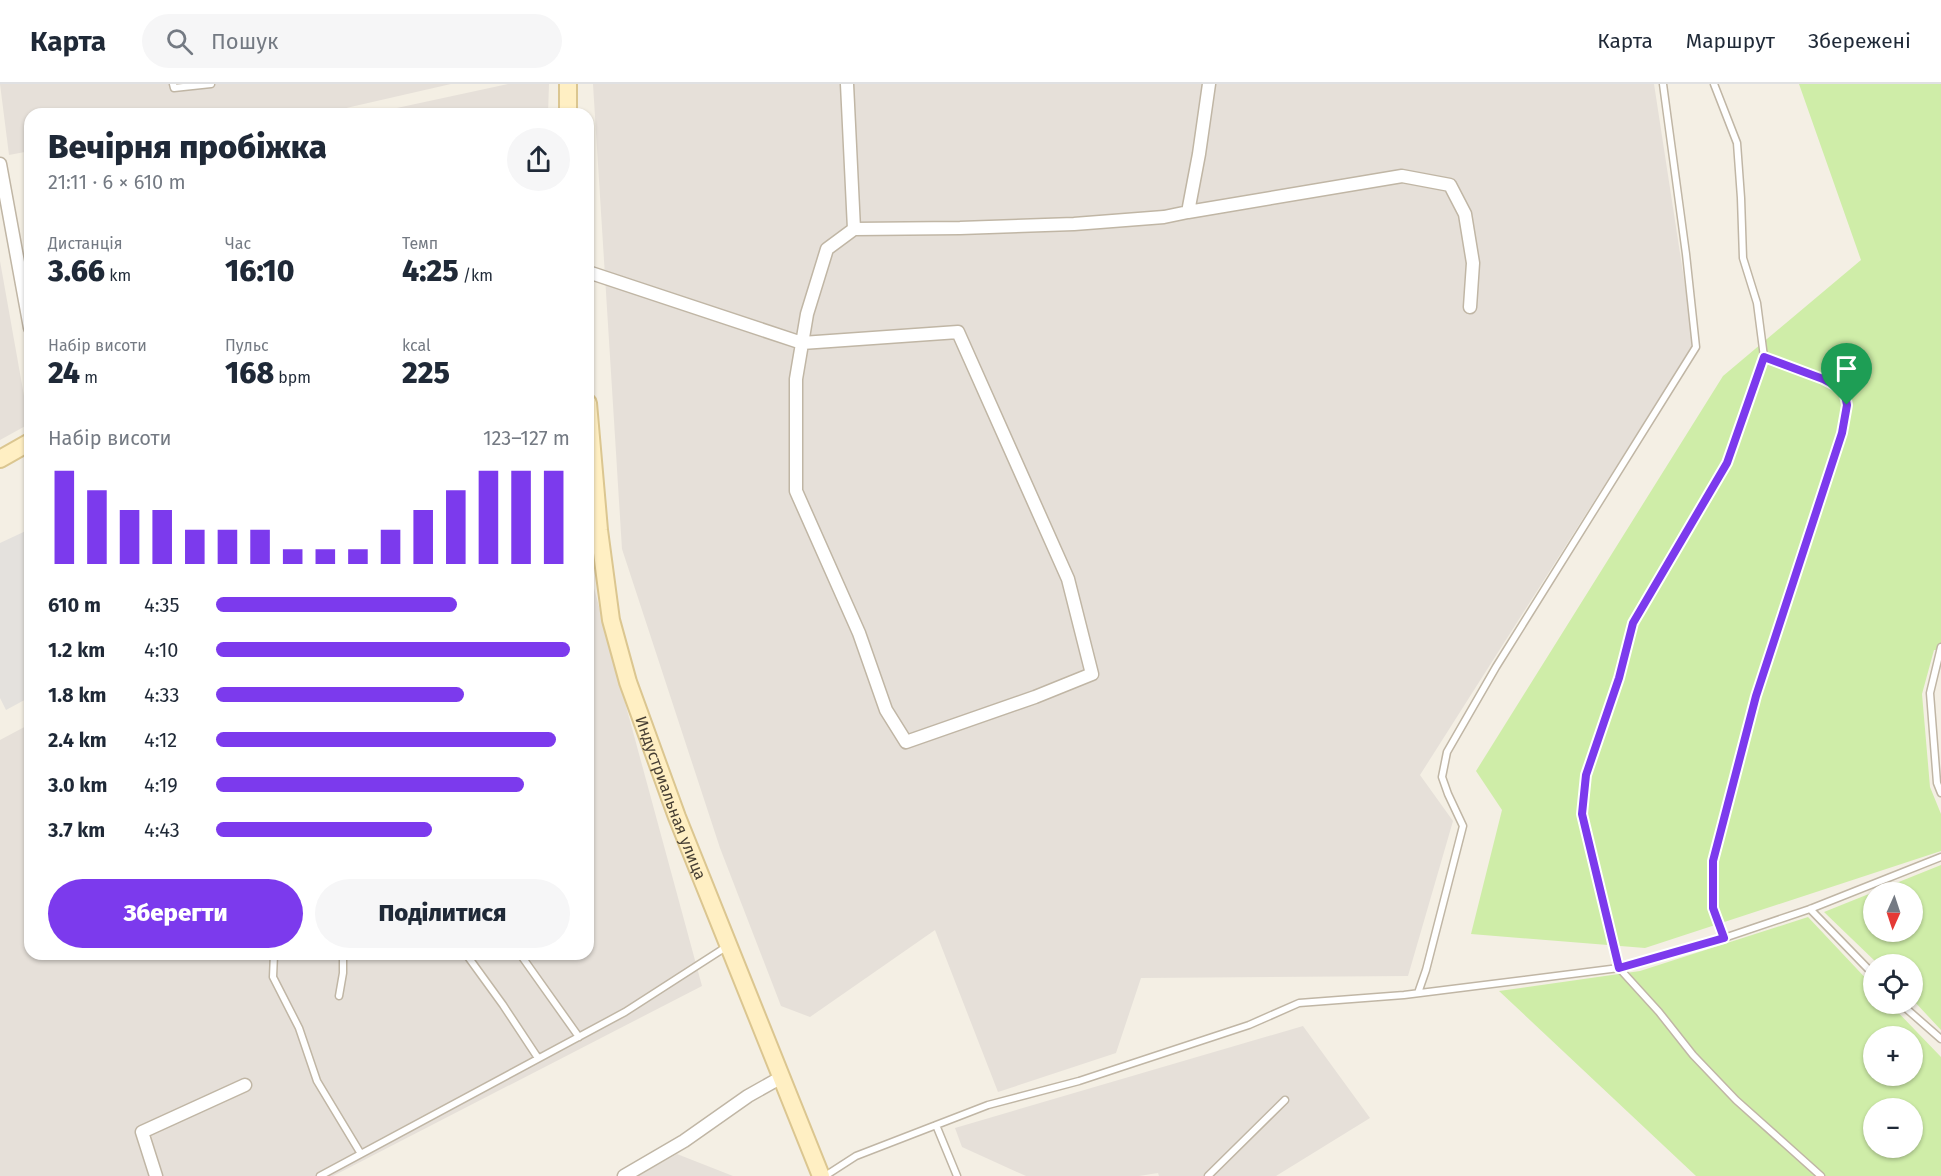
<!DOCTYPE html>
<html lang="uk">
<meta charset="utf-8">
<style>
:root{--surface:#fff;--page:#f6f6f7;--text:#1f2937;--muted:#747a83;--line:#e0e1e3;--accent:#7c3aed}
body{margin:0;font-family:"Fira Sans",sans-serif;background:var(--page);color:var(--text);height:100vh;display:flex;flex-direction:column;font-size:22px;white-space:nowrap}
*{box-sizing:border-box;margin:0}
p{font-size:20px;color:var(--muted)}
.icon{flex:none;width:33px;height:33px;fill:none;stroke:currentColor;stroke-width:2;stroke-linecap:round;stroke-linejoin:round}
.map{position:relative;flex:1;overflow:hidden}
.sheet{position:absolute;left:24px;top:24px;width:570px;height:852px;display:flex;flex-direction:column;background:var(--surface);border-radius:18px;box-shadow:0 2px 4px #0004}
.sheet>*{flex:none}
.needle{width:39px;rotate:183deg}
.fabs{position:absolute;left:1863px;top:798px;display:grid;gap:12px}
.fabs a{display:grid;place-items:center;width:60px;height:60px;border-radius:50%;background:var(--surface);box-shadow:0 2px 4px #0004;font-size:30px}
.pin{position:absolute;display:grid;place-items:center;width:51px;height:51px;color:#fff;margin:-62px -26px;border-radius:50% 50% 50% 0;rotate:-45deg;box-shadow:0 0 6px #0007}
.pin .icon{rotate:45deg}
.round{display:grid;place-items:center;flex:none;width:63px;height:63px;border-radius:32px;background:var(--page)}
.summary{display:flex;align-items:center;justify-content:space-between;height:102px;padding:0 24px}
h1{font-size:33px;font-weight:800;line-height:45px}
.metrics{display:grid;grid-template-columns:repeat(3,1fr);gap:9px;height:102px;padding:6px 24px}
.metrics div{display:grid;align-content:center}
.metrics b{font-size:30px;font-weight:800}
.metrics small{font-size:16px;font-weight:400}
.metrics p{font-size:16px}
.chart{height:168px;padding:12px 24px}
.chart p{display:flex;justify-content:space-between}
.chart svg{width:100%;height:108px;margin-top:6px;stroke:var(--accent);stroke-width:6}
.button{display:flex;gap:12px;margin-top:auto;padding:12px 24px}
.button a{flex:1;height:69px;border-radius:36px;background:var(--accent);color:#fff;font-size:24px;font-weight:800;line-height:69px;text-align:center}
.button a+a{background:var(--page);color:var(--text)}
ul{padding:0 24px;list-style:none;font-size:20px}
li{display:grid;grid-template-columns:96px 72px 1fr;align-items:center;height:45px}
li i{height:15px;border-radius:8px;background:var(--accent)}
header{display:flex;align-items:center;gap:36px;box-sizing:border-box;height:84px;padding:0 30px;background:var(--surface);border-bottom:2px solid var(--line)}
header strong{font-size:28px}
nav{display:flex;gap:33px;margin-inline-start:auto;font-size:21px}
.search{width:420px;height:54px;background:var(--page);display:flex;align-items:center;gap:15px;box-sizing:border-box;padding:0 21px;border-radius:33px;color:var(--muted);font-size:22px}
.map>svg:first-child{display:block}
.industrial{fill:#e6e0d9}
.green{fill:#cfeda8;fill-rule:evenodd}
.parking{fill:#e4e1dd}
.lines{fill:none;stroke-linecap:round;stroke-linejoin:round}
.lane-casing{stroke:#c0b6a5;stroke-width:9}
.street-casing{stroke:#c0b6a5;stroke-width:15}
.secondary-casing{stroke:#dbc690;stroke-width:20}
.lane{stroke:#fff;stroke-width:6}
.street{stroke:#fff;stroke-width:12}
.secondary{stroke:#ffefc3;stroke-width:16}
.route-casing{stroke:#fff;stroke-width:12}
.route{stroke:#7c3aed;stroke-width:8}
.labels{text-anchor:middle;stroke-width:6;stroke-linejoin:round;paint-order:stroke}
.street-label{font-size:16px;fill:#463e33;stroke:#fff}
</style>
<header>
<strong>Карта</strong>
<div class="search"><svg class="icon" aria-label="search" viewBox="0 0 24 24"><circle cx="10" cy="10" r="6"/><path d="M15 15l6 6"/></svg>Пошук</div>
<nav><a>Карта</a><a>Маршрут</a><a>Збережені</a></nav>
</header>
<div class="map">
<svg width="1941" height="1092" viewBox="0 0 1941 1092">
<rect width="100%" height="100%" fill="#f4efe4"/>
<path class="industrial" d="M 0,0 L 451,0 L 320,30 L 30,30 L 30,67 L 9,71 Z
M 508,0 L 549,0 L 548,30 L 369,30 Z
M 593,0 L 1654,0 L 1694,260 L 1420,691 L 1453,737 L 1408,892 L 1141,894 L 1116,969 L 998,1008 L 935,846 L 810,933 L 781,922 L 720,764 L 622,465 Z
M 0,177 L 29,340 L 0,356 Z
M 588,482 L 702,902 L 333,1092 L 0,1092 L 0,656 L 30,640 L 30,870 L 588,870 Z
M 1303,942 L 1370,1034 L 1276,1092 L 1159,1092 L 1158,1089 L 1139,1092 L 1026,1092 L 962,1063 L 955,1044 Z
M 677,1070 L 733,1092 L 637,1092 Z"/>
<path class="green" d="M 1799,0 L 1941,0 L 1941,566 L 1934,566 L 1922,610 L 1930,703 L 1941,730 L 1941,767 L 1645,864 L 1471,850 L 1502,726 L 1476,687 L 1723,292 L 1861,176 Z
M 1941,781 L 1941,946 L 1913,916 L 1912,880 L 1878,880 L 1824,828 ZM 1874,808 L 1912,808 L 1912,848 L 1874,848 Z
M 1808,833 L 1873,902 L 1874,920 L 1890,920 L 1941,973 L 1941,1092 L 1696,1092 L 1499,907 L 1640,887 ZM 1874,952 L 1912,952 L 1912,992 L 1874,992 ZM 1874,1024 L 1912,1024 L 1912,1064 L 1874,1064 Z"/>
<path class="parking" d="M 30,445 L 30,613 L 6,626 L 0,614 L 0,459 Z"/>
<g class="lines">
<defs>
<path id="lane" d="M 173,0 L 174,4 L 211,0
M 1714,0 L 1737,59 L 1741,114 L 1743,174 L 1757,219 L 1764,273 L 1727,379 L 1633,539 L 1619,594 L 1586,691 L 1582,730 L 1619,884 L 1659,928 L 1693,971 L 1736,1016 L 1821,1092
M 1941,563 L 1930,609 L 1937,699 L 1941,709
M 1810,825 L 1874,891
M 1724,854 L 1713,824 L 1713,777 L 1756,612 L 1842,349 L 1847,321 L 1843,306 L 1823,295 L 1764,273
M 274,870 L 273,893 L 299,944 L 317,997 L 361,1070
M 466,870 L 503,921 L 538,974
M 520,870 L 579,953
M 1418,909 L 1426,886 L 1463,742 L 1448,710 L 1442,693 L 1447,668 L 1496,583 L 1696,263 L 1686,170 L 1663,0
M 339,912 L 343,889 L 343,870
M 1901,920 L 1941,955
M 936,1041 L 957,1092
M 320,1092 L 625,928 L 726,863
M 825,1092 L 856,1072 L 988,1021 L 1079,997 L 1249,941 L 1299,919 L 1404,911 L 1619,884 L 1724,854 L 1810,825 L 1941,773
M 1208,1092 L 1285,1016"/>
<path id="street" d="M 847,0 L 854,145
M 1209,0 L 1199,70 L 1188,128 L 1402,92 L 1450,101 L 1465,130 L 1473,179 L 1470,223
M 0,80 L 30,244
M 588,188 L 802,259 L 958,248 L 1068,495 L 1092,590 L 1035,613 L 906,658 L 886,626 L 859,549 L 796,407 L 796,295 L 807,230 L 827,165 L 854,145 L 960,144 L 1074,140 L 1164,133 L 1188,128
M 156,1092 L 142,1048 L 245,1001
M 624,1092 L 684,1057 L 748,1012 L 780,994"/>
<g id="secondary">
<path d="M 568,0 L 568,30"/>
<path id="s1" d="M 588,319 L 599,446 L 611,536 L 628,598 L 677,733 L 821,1092"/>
<path d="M 0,375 L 30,358"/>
</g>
</defs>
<use href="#lane" class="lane-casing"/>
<use href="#street" class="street-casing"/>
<use href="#secondary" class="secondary-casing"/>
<use href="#lane" class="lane"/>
<use href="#street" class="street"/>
<use href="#secondary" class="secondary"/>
</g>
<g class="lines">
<defs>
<path id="route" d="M 1764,273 L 1823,295 L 1844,306 L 1847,321 L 1842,349 L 1756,612 L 1713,777 L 1713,824 L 1724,854 L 1619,884 L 1582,730 L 1586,691 L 1619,594 L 1633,539 L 1727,379 Z"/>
</defs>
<use href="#route" class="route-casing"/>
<use href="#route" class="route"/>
</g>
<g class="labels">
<g class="street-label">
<text dy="6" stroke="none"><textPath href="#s1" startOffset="406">Индустриальная улица</textPath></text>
</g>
</g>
</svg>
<div class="fabs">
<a><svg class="needle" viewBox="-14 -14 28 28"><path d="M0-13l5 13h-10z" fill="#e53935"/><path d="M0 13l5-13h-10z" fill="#747a83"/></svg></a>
<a><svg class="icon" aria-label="locate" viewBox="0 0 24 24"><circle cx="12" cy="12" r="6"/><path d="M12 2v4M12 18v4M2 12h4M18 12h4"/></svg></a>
<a>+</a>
<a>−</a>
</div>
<div class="pin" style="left:1847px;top:321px;background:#1e9e55"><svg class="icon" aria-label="arrive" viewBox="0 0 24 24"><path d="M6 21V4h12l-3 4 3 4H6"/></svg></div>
<section class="sheet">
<div class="summary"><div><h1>Вечірня пробіжка</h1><p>21:11 · 6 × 610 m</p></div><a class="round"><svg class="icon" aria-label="share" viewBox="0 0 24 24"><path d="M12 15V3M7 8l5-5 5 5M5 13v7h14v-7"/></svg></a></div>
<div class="metrics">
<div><p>Дистанція</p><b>3.66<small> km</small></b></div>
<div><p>Час</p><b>16:10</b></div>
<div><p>Темп</p><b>4:25<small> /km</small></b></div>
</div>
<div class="metrics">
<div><p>Набір висоти</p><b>24<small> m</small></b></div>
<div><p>Пульс</p><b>168<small> bpm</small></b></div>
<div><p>kcal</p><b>225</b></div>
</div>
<div class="chart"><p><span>Набір висоти</span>123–127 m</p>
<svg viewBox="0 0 160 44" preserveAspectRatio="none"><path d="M5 44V6M15 44V14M25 44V22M35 44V22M45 44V30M55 44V30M65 44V30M75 44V38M85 44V38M95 44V38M105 44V30M115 44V22M125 44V14M135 44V6M145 44V6M155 44V6"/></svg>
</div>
<ul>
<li><b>610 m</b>4:35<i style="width:68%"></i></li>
<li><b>1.2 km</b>4:10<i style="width:100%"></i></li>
<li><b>1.8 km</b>4:33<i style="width:70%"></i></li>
<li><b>2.4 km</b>4:12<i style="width:96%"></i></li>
<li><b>3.0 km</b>4:19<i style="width:87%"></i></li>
<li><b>3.7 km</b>4:43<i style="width:61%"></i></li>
</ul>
<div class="button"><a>Зберегти</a><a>Поділитися</a></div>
</section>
</div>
